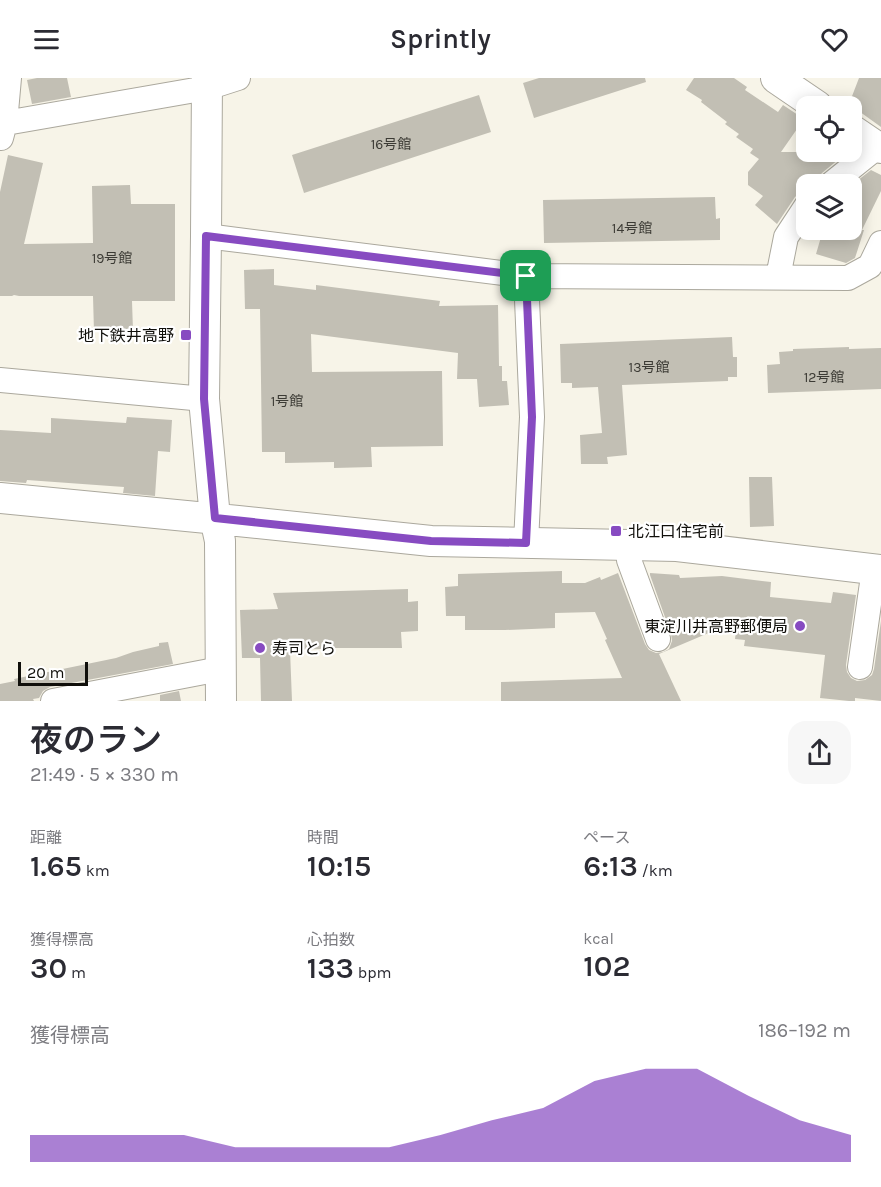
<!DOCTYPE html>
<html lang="ja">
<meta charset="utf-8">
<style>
:root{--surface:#fff;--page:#f7f7f7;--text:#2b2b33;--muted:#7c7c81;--accent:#874bc1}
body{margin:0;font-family:Karla,"Noto Sans JP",sans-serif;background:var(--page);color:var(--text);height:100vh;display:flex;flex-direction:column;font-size:22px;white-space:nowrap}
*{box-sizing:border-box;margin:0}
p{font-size:20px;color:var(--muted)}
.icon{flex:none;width:33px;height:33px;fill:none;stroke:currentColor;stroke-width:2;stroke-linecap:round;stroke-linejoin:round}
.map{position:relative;height:623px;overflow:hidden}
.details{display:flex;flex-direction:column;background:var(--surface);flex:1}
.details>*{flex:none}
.controls{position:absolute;left:796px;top:18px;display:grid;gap:12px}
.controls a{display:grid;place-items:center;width:66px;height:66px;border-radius:12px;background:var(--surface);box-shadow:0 3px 15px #0003;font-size:30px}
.scale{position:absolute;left:18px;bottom:15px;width:70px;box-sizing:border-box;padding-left:6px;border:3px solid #100f0b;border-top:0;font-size:16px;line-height:21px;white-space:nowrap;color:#100f0b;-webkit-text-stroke:4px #fff;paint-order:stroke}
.pin{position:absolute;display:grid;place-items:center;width:51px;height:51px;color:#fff;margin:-26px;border-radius:12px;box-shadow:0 3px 9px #0006}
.round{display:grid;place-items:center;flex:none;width:63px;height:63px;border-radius:18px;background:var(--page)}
.overview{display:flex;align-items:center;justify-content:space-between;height:102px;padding:0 30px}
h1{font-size:33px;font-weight:600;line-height:45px}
.figures{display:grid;grid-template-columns:repeat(3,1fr);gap:9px;height:102px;padding:6px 30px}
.figures div{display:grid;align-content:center}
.figures b{font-size:30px;font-weight:600}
.figures small{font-size:16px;font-weight:400}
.figures p{font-size:16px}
.chart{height:168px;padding:12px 30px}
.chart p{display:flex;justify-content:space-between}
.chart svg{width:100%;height:108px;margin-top:6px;fill:var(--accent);opacity:.7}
header{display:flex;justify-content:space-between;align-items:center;height:78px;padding:0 30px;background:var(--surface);font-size:27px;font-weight:600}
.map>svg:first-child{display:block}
.building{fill:#c2bfb4}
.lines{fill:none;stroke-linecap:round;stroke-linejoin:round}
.minor-casing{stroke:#aba89d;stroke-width:26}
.tertiary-casing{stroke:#aba89d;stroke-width:32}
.minor{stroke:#fff;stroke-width:24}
.tertiary{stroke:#fff;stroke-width:30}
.route-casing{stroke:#fff;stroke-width:12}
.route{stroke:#874bc1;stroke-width:8}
.poi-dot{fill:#874bc1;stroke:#fff;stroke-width:2}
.labels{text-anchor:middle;stroke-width:4.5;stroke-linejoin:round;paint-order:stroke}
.number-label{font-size:14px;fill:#3c3b35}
.poi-label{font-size:16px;fill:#100f0b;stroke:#fff;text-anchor:end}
</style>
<header><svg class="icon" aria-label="menu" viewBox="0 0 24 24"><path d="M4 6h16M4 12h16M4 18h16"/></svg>Sprintly<svg class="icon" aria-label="heart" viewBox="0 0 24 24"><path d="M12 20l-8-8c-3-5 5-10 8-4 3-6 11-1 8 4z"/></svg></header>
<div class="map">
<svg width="881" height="623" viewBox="0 0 881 623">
<rect width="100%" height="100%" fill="#f7f4e8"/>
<path class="building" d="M 37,0 L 67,0 L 71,19 L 32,26 L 27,2 Z
M 539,0 L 645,0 L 646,4 L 534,40 L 523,5 Z
M 694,0 L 734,0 L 747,9 L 745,12 L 778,34 L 783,27 L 804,41 L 781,74 L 846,74 L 839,81 L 822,95 L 818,100 L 816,106 L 807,106 L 807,113 L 800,115 L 795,119 L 777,146 L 755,127 L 763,118 L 748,107 L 748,94 L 759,81 L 750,75 L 753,71 L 736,59 L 739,56 L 725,46 L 727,44 L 701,24 L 702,22 L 686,12 Z
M 859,0 L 881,0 L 881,49 L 849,26 Z
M 479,17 L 491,54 L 304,115 L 292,77 Z
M 8,77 L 43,85 L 24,166 L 93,165 L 92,108 L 130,107 L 131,126 L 175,126 L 175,223 L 132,223 L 133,253 L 94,254 L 93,218 L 19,218 L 14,217 L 12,218 L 0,218 L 0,114 Z
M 871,92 L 881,97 L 881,113 L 862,152 L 864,152 L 855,180 L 846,185 L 816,176 L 821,159 L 826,160 L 829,152 L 852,152 L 852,107 Z
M 715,119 L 716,141 L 720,140 L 720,162 L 544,165 L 543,122 Z
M 274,191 L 274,207 L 316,212 L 316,207 L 440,223 L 439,228 L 498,227 L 499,288 L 502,288 L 502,303 L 507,303 L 509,327 L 479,329 L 477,301 L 457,301 L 458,275 L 311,256 L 312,294 L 442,293 L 443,368 L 371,369 L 372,389 L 334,390 L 334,384 L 285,385 L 285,374 L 262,374 L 260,231 L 245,231 L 244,192 Z
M 732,259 L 733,279 L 737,279 L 737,299 L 728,299 L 728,303 L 622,307 L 627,377 L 607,379 L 608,386 L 581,386 L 580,357 L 602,355 L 598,309 L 572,310 L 572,305 L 561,305 L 560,266 Z
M 849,269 L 849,271 L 881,270 L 881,311 L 768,315 L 767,287 L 780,286 L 779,274 L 793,273 L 793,271 Z
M 127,339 L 172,342 L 170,374 L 158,373 L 155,418 L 123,415 L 124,409 L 27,402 L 26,405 L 0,403 L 0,352 L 51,355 L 51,340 L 126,345 Z
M 749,399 L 772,399 L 774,448 L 750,449 Z
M 562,493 L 562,505 L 585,505 L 600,499 L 601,502 L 618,495 L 645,566 L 649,572 L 656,575 L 663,574 L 669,571 L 672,563 L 671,556 L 650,497 L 650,495 L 679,497 L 680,500 L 722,498 L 771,504 L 770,519 L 831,525 L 833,514 L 856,517 L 846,587 L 847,594 L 851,600 L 857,603 L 865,602 L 872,597 L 874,591 L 881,543 L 881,623 L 855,620 L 855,623 L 849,623 L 820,620 L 825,577 L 744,568 L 745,562 L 735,561 L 737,543 L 659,576 L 681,623 L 501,623 L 501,604 L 622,600 L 605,562 L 607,561 L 595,534 L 555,535 L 555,550 L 505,552 L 465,552 L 465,538 L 446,538 L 445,509 L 458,508 L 458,496 Z
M 408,511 L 408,524 L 418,523 L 418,553 L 401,554 L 402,570 L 321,570 L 321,571 L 290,572 L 292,623 L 261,623 L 260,580 L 242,580 L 240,532 L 278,531 L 273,515 Z
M 168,564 L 173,586 L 50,609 L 43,613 L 39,620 L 33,621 L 34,623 L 0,623 L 0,606 L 15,603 L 14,601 L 116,580 L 133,574 L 159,568 L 159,565 Z
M 179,613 L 181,623 L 160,623 L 160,617 Z"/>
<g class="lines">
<defs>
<path id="minor" d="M 0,46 L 207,10 L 238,0
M 1,60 L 5,45 L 9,0
M 831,106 L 877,69
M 206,158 L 526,198 L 848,200 L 870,188 L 881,165
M 526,198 L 532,339 L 526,465
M 778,199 L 786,159 L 807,127
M 0,302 L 204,321
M 627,466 L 629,482 L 658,561
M 860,589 L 874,491
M 53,623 L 220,591"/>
<path id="tertiary" d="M 207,0 L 206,158 L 204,321 L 215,440 L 220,463 L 221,623
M 776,0 L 817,28
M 852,52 L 877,69 L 881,70
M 0,420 L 238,443 L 431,463 L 677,468 L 881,492"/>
</defs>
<use href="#minor" class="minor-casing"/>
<use href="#tertiary" class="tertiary-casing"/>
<use href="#minor" class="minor"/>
<use href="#tertiary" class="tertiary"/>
</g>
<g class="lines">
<defs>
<path id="route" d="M 206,158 L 526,198 L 532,339 L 526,465 L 431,463 L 215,440 L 204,321 Z"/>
</defs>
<use href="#route" class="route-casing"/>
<use href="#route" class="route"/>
</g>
<g class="poi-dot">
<rect x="180" y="251" width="12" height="12" rx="3"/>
<rect x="610" y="447" width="12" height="12" rx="3"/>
<circle cx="800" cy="548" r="6"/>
<circle cx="260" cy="570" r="6"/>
</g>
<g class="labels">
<g class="number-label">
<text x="391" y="71">16号館</text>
<text x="632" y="155">14号館</text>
<text x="112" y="185">19号館</text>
<text x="649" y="294">13号館</text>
<text x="824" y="304">12号館</text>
<text x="287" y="328">1号館</text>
</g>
<g class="poi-label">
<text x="174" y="263">地下鉄井高野</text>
<text x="628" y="459" text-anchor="start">北江口住宅前</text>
<text x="788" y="554">東淀川井高野郵便局</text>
<text x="272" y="576" text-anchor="start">寿司とら</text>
</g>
</g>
</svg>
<div class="controls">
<a><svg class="icon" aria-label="locate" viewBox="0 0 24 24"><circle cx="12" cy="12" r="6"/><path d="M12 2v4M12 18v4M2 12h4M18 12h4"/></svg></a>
<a><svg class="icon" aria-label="layers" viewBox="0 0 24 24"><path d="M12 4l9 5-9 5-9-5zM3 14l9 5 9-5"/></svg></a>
</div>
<div class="scale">20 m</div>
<div class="pin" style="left:526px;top:198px;background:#1e9e55"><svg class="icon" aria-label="arrive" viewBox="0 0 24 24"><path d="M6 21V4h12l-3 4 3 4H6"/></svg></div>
</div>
<section class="details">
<div class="overview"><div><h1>夜のラン</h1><p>21:49 · 5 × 330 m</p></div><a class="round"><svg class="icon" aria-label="share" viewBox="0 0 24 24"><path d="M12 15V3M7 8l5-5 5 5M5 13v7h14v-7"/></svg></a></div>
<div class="figures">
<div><p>距離</p><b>1.65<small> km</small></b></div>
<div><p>時間</p><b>10:15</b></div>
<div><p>ペース</p><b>6:13<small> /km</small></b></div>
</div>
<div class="figures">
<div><p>獲得標高</p><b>30<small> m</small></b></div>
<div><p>心拍数</p><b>133<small> bpm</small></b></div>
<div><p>kcal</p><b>102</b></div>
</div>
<div class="chart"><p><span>獲得標高</span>186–192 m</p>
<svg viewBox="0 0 160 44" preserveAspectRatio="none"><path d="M0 44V33L10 33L20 33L30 33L40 38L50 38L60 38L70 38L80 33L90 27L100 22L110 11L120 6L130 6L140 17L150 27L160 33V44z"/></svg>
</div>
</section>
